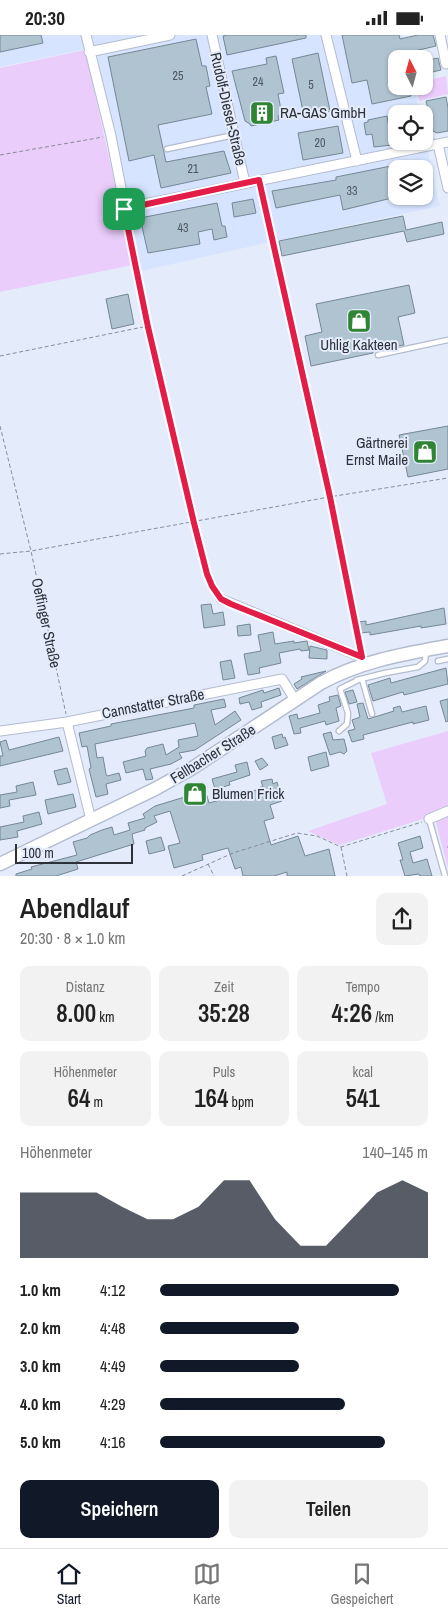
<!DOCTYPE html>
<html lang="de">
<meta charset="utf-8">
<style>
:root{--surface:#fff;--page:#f2f2f2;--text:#222;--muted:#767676;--line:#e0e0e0;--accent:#111827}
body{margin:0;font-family:"Archivo Narrow",sans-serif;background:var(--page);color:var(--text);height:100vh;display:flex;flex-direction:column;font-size:19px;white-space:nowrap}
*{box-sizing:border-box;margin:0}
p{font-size:16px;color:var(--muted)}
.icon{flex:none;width:28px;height:28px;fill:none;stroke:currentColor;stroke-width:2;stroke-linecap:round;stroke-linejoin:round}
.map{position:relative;height:841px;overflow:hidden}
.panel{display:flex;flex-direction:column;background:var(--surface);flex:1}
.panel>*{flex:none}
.needle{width:32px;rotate:354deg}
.controls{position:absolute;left:388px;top:15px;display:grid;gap:10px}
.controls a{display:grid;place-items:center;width:45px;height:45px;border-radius:10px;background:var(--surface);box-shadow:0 1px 4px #0004;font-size:25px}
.scale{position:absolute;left:15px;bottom:12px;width:118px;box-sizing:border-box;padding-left:5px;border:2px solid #2d3139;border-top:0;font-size:14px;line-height:18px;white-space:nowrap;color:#2d3139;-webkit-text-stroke:4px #e4ecfc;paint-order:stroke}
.pin{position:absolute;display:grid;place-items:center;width:42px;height:42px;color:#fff;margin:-21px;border-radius:10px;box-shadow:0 2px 8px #0006}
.round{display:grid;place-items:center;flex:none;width:52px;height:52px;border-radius:10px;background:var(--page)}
.summary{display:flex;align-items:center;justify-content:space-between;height:85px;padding:0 20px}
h1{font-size:28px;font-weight:600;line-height:38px}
.figures{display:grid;grid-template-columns:repeat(3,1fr);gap:8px;height:85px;padding:5px 20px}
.figures div{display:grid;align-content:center;border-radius:10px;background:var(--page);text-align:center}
.figures b{font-size:25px;font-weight:600}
.figures small{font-size:14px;font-weight:400}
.figures p{font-size:14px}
.chart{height:140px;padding:10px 20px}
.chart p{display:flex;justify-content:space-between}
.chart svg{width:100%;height:90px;margin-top:5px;fill:var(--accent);opacity:.7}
.primary-button{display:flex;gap:10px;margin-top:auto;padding:10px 20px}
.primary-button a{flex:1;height:58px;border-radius:10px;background:var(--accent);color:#fff;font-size:20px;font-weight:600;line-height:58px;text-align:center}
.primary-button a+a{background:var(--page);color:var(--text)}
ul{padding:0 20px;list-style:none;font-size:16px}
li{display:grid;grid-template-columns:80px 60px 1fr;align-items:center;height:38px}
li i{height:12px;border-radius:6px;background:var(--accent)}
.status{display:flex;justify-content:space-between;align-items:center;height:35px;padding:0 25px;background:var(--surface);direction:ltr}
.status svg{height:14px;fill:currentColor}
.dock{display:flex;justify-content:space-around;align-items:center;height:70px;border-top:1px solid var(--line);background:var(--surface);font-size:14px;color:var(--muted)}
.dock a{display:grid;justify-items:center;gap:2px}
.dock .current{color:var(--accent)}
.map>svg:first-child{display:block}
.built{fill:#d7e4ff;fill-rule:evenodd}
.green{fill:#ebcdfb}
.building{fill:#b0c3d1;stroke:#758794}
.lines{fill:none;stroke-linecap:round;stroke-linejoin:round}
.service-casing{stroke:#b3bccf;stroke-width:7}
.minor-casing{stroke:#b3bccf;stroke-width:11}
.secondary-casing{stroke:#b3bccf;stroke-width:15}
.path{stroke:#868c98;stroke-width:1;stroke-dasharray:4 2.5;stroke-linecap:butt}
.service{stroke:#fff;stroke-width:4.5}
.minor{stroke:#fff;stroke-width:9}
.secondary{stroke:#fff;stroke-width:12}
.route-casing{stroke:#fff;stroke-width:10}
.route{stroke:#e11d48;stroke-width:6}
.labels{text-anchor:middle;stroke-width:4;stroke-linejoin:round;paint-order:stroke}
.number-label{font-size:12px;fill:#4e565f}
.street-label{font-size:15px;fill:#2d3139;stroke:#e4ecfc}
.poi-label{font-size:15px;fill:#2d3139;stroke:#e4ecfc;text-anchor:start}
</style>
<div class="status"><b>20:30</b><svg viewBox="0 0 49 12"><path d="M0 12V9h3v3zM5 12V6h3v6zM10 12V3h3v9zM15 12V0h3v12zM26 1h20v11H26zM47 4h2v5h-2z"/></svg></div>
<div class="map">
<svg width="448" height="841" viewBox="0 0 448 841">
<rect width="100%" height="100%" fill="#e4ecfc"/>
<path class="built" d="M 0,0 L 403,0 L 408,24 L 396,24 L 396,51 L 414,51 L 420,79 L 396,79 L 396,106 L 424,106 L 424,100 L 440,171 L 270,207 L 137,237 L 86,14 L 0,32 ZM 396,134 L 424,134 L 424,161 L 396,161 Z"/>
<path class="green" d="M 85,15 L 133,230 L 0,257 L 0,33 Z
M 446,41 L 448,59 L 419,66 L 416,51 L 424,51 L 424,46 Z
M 448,696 L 448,774 L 429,782 L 340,810 L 308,796 L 387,769 L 371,718 Z
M 448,779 L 448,833 L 435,784 Z"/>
<path class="building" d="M 0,0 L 41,0 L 43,8 L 0,17 Z
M 227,0 L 306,0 L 306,3 L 227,20 L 223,1 Z
M 342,0 L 399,0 L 400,4 L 418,0 L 433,0 L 436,11 L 402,19 L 404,24 L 396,24 L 396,51 L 409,51 L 411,61 L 372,69 L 367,45 L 352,48 Z
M 196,4 L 202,31 L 206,31 L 210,51 L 206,52 L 212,79 L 158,90 L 166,127 L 224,116 L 231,138 L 161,153 L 154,120 L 129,126 L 108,22 Z
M 318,18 L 330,76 L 304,81 L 292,24 Z
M 276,21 L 284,58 L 278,59 L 282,80 L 278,81 L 279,85 L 251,91 L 250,89 L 245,86 L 232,36 L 267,29 L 266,23 Z
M 438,23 L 441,35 L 424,39 L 424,26 Z
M 446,62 L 448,73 L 448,96 L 437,98 L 433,96 L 426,66 Z
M 387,81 L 392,110 L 374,112 L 372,99 L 366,100 L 364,88 L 368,87 L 368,85 Z
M 338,91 L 343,118 L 303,125 L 298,98 Z
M 396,130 L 396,162 L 343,175 L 340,160 L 276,173 L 272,156 L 336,145 L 336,142 Z
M 253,164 L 256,178 L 234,182 L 232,168 Z
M 217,168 L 222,191 L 225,191 L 227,202 L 214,205 L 212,194 L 198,197 L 200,209 L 148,218 L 140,183 Z
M 403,181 L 406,195 L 442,187 L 444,199 L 407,207 L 404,196 L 282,221 L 279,206 Z
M 409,250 L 415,278 L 398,282 L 404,310 L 373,315 L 373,318 L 311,331 L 305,301 L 322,297 L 316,269 Z
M 128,259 L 134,289 L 112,294 L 106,264 Z
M 448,391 L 448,434 L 408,442 L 399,400 Z
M 211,569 L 213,579 L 223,577 L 225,590 L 204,593 L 201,570 Z
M 444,573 L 446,589 L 421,593 L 421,591 L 370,600 L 370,597 L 360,598 L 358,587 L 366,586 L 366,590 Z
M 250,589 L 251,600 L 238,601 L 237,591 Z
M 273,597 L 275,609 L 294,606 L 294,608 L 307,606 L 309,615 L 301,616 L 300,614 L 279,618 L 281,628 L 259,633 L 260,638 L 248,640 L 244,619 L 261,616 L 258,600 Z
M 310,611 L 327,615 L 327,624 L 309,623 Z
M 231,625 L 235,643 L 223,645 L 220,627 Z
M 446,633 L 448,649 L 404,660 L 403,657 L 373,666 L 368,650 L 390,643 L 391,648 Z
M 326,636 L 297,654 L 294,649 L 302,644 L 301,642 Z
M 279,653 L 281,660 L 261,667 L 262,672 L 252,675 L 249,667 L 240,669 L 239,663 L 263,655 L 264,658 Z
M 353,655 L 357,667 L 349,669 L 345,657 Z
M 338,660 L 341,671 L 336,673 L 339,686 L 326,690 L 325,686 L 300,693 L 301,698 L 294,699 L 289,681 L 297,679 L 298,684 L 320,678 L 318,670 L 330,666 L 329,662 Z
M 224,664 L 226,672 L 211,675 L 215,690 L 235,676 L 241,685 L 195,715 L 179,718 L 182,723 L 171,729 L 150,734 L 153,744 L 146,745 L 143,734 L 126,738 L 123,727 L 146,721 L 145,716 L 147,713 L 163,709 L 166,720 L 179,712 L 178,705 L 198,701 L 195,688 L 95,709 L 97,723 L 103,722 L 106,739 L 107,741 L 119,738 L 121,745 L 106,749 L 108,759 L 96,762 L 89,734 L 91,733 L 87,711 L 82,712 L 79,698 L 111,691 L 111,689 L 194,673 L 194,670 Z
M 448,664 L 448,686 L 446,687 L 440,666 Z
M 363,668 L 368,684 L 394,676 L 393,673 L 400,671 L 402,677 L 426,671 L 429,685 L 413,689 L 413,687 L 363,700 L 364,704 L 352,707 L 348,696 L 355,694 L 352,685 L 360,682 L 357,669 Z
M 331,697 L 333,705 L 344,704 L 347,716 L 344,719 L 340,717 L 330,720 L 323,699 Z
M 282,699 L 283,703 L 285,702 L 288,710 L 275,714 L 272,702 Z
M 59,702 L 63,716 L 0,731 L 0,721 L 3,721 L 0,707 L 6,705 L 9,715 Z
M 326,717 L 329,731 L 311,736 L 308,722 Z
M 262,723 L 268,730 L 260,735 L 255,726 Z
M 247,727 L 250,740 L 229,747 L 230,750 L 215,754 L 212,744 L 237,737 L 235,730 Z
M 67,733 L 71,747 L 58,750 L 54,736 Z
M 272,744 L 273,749 L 277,747 L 282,766 L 270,770 L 274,783 L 264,786 L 271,810 L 298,801 L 305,821 L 329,814 L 335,841 L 287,841 L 287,837 L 274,841 L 243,841 L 241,832 L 235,834 L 228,813 L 202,820 L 203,825 L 174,833 L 168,811 L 180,808 L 170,776 L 154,781 L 157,787 L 145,793 L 145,795 L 132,799 L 134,809 L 76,827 L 78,834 L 56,841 L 16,841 L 16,839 L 32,834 L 31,832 L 77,820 L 73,807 L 87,803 L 90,800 L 102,795 L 112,792 L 114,800 L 130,795 L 128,788 L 145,783 L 143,779 L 155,771 L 188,761 L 187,756 L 204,751 L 209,768 L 260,754 L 260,752 L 263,752 L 261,746 Z
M 33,747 L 36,760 L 9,765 L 10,771 L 0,773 L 0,760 L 17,757 L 16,751 Z
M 73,759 L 76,772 L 48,779 L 45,765 Z
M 39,777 L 42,789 L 17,796 L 18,802 L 0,805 L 0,792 L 24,787 L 23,781 Z
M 420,801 L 423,813 L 410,817 L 413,828 L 427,824 L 432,841 L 420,841 L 419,839 L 405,841 L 400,825 L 403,825 L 398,808 Z
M 161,802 L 165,815 L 149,819 L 146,806 Z"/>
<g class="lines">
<defs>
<path id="service" d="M 167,114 L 234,100
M 378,320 L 448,305
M 438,626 L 448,624
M 362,644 L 372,679
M 357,645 L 385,638 L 418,632 L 425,626 L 426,617
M 339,696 L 347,689 L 348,678 L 340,654 L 358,645
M 429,784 L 445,841"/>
<path id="minor" d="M 86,0 L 111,101 L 125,173 L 448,107
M 212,0 L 245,148
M 326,0 L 357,126
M 440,0 L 446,29
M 89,17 L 170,0
M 438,109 L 448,153
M 221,564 L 361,622 L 364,629
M 67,687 L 91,785
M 0,696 L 67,687 L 282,644 L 295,665
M 429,784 L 448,776"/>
<path id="secondary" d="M 0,829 L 155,754 L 191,734 L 321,648 C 361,626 404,619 448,611"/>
</defs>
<use href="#service" class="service-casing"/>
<use href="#minor" class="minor-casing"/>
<use href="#secondary" class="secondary-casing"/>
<path class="path" d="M 0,120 L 103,102
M 261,153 L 329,462 L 359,612
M 126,180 L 148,291 L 194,488 L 207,539 L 212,551 L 216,558
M 0,321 L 148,291
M 0,391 L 31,516 L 66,679
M 0,519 L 31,516 L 329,462 L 448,443
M 341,812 L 347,841
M 447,812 L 448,812
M 208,829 L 214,841
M 182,841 L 233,818 L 297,798 L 317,801 L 341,812 L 422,787"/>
<use href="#service" class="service"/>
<use href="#minor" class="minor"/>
<use href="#secondary" class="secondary"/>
</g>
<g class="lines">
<defs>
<path id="route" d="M 259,145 L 330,462 L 362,622 L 231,569 L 221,564 L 212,551 L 207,539 L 194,488 L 148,292 L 124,174 Z"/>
</defs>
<use href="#route" class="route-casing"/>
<use href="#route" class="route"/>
</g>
<defs>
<symbol id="building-square" viewBox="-11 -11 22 22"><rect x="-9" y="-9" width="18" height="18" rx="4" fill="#2f8533" stroke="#e4ecfc"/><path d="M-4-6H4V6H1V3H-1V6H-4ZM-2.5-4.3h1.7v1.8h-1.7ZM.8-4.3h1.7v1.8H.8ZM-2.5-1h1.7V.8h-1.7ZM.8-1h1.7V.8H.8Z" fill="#fff"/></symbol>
<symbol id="shop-square" viewBox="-11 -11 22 22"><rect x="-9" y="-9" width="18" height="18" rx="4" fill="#2f8533" stroke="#e4ecfc"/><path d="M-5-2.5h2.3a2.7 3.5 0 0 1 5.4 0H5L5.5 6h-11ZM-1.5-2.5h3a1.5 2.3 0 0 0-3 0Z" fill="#fff"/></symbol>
</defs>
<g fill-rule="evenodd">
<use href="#building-square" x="248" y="64" width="28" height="28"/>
<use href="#shop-square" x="345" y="272" width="28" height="28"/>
<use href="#shop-square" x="411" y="403" width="28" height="28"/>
<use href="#shop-square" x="181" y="745" width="28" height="28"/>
</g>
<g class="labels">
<g class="number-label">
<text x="178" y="45">25</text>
<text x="258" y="51">24</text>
<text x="311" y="54">5</text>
<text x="320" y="112">20</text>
<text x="193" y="138">21</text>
<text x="352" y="160">33</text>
<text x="183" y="197">43</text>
</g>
<g class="street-label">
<text transform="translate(228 74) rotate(77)" y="5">Rudolf-Diesel-Straße</text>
<text transform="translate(46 588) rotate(78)" y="5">Oeffinger Straße</text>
<text transform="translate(153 669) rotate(-11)" y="5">Cannstatter Straße</text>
<text transform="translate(213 719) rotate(-32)" y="5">Fellbacher Straße</text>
</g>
<g class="poi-label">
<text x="280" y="83">RA-GAS GmbH</text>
<text x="359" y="315" text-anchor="middle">Uhlig Kakteen</text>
<text x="408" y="413" text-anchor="end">Gärtnerei<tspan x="408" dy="17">Ernst Maile</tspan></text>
<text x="212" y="764">Blumen Frick</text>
</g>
</g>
</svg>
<div class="controls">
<a><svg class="needle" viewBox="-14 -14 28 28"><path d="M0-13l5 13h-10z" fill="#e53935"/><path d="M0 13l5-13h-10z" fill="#767676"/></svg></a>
<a><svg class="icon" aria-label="locate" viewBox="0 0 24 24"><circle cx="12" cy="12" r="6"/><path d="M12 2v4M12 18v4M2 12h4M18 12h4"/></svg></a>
<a><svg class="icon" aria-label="layers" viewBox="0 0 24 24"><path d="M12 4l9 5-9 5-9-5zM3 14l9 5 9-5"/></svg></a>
</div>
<div class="scale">100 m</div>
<div class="pin" style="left:124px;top:174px;background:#1e9e55"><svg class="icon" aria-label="arrive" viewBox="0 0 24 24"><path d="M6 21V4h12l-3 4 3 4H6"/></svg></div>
</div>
<section class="panel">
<div class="summary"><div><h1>Abendlauf</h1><p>20:30 · 8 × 1.0 km</p></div><a class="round"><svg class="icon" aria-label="share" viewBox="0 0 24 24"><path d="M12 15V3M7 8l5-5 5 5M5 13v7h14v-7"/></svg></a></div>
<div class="figures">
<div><p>Distanz</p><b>8.00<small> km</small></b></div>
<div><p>Zeit</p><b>35:28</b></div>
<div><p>Tempo</p><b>4:26<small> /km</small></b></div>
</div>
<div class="figures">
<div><p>Höhenmeter</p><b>64<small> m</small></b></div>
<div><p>Puls</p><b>164<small> bpm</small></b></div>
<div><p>kcal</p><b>541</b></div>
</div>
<div class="chart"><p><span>Höhenmeter</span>140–145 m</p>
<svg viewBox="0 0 160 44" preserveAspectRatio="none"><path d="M0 44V12L10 12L20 12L30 12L40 19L50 25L60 25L70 19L80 6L90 6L100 25L110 38L120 38L130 25L140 12L150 6L160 12V44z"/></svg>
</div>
<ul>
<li><b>1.0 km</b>4:12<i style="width:89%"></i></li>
<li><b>2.0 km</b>4:48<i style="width:52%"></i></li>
<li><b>3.0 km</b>4:49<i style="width:52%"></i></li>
<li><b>4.0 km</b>4:29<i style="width:69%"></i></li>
<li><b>5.0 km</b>4:16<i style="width:84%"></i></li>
</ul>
<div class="primary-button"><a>Speichern</a><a>Teilen</a></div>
</section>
<nav class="dock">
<a class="current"><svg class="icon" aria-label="home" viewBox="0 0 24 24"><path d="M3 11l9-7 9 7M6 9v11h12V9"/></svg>Start</a>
<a><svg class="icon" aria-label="map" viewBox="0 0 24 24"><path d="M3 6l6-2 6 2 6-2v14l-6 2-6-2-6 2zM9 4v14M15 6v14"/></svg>Karte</a>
<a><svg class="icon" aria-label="saved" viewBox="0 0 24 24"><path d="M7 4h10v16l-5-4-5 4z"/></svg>Gespeichert</a>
</nav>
